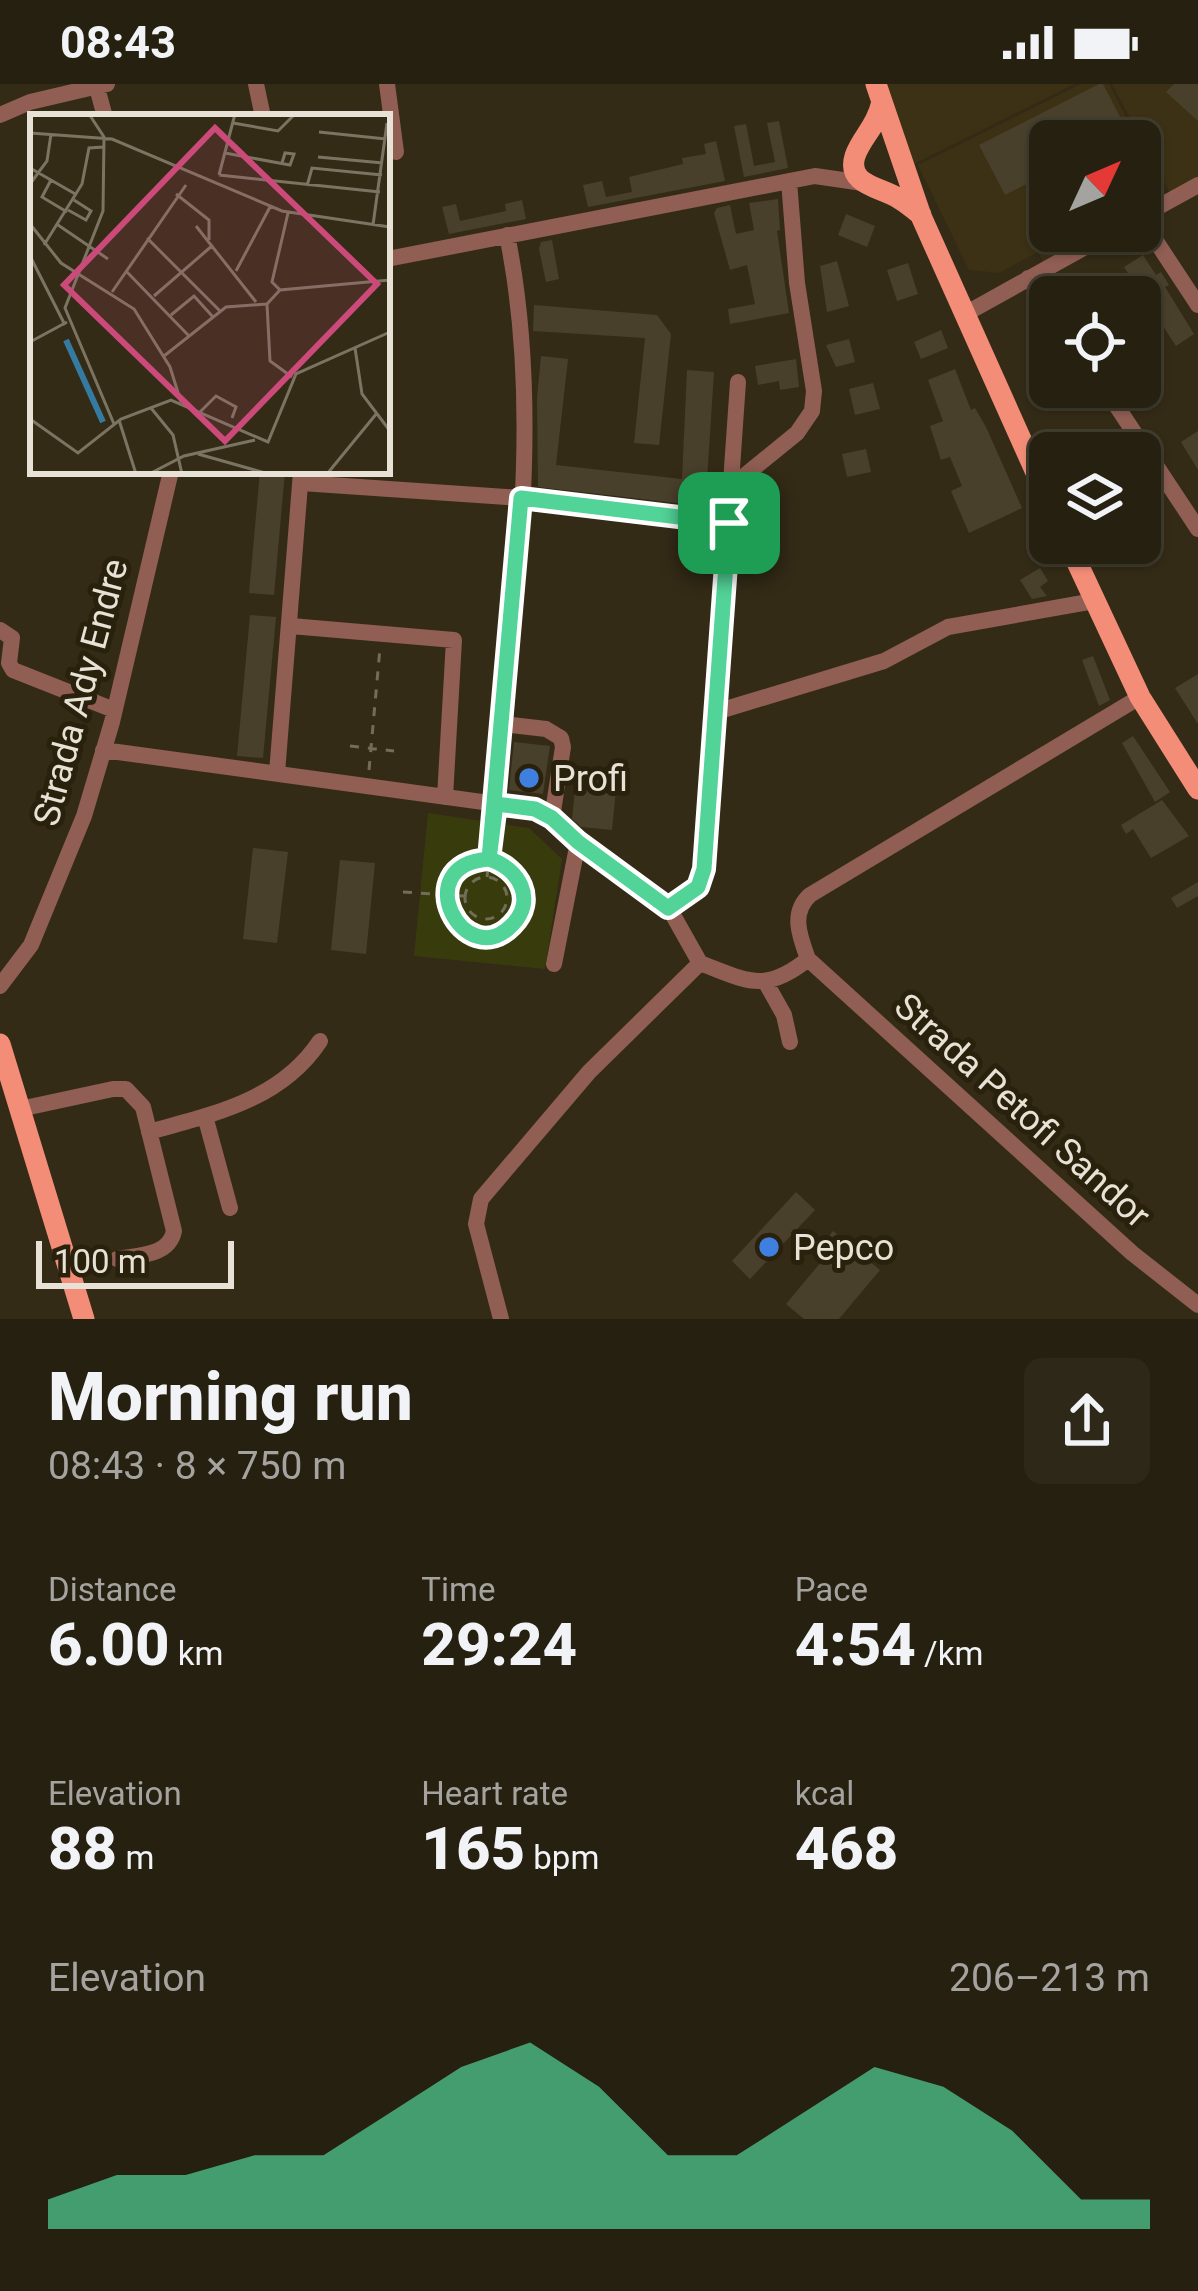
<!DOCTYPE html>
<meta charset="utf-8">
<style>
:root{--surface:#262010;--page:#2e2819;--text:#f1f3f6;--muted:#a4a39f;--line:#423e30;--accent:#52d397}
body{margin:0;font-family:Roboto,sans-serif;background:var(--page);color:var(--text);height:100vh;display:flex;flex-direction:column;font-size:45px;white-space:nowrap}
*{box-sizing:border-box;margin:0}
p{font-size:39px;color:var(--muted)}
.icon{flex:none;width:66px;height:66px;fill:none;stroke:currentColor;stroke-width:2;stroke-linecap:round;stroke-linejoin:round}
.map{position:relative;height:1235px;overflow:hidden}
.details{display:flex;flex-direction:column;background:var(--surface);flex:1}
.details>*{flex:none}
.needle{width:78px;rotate:46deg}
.tools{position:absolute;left:1029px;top:36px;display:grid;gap:24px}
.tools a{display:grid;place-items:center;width:132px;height:132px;border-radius:18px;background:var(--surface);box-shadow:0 3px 9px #0004,0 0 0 3px var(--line);font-size:60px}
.scale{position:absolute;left:36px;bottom:30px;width:198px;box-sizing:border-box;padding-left:12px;border:6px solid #e7e2d5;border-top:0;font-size:33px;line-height:42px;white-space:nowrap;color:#e7e2d5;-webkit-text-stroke:9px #29210c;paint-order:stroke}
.pin{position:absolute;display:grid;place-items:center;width:102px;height:102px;color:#fff;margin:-51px;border-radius:24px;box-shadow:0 6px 18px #0006}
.round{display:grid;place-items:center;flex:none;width:126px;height:126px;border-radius:18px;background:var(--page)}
.head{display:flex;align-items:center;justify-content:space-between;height:204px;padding:0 48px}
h1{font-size:66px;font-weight:800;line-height:90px}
.stats{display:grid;grid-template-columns:repeat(3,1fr);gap:18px;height:204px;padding:12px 48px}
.stats div{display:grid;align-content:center}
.stats b{font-size:60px;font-weight:800}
.stats small{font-size:33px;font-weight:400}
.stats p{font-size:33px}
.chart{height:336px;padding:24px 48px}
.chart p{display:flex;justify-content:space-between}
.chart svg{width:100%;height:216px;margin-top:12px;fill:var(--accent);opacity:.7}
.status{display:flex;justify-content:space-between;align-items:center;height:84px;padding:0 60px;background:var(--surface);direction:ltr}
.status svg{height:33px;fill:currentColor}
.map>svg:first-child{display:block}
.built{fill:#3c3115}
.green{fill:#383c0d}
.building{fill:#49402b}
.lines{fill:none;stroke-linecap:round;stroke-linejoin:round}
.path{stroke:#726c59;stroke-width:3;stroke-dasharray:9 9;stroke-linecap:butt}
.minor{stroke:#905e53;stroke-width:16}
.major{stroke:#f38d78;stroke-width:21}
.route-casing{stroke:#fff;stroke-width:24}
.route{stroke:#52d397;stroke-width:15}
.shop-dot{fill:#3f7fe0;stroke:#29210c;stroke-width:4.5}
.labels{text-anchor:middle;stroke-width:10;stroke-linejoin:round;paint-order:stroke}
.street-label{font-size:36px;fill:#e7e2d5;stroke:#29210c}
.poi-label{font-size:36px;fill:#e7e2d5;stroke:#29210c;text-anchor:start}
.inset-river{fill:none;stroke:#357ba1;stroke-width:6}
.inset-road{fill:none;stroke:#7b7462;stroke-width:3}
.view{fill:#cb4a7a;fill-opacity:0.15;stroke:#cb4a7a;stroke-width:6}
.inset-edge{fill:none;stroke:#e7e2d5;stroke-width:6}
</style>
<div class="status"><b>08:43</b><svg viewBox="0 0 49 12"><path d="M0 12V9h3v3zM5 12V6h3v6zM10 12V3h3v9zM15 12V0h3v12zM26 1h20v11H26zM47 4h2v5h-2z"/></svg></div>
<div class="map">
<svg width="1198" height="1235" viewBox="0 0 1198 1235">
<rect width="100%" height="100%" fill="#332b16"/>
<path class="built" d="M 886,0 L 1074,0 L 912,81 Z
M 1081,0 L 1109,0 L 1138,57 L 1050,57 L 1050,147 L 1098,147 L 1043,177 L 1038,168 L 999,189 L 969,186 L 918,81 Z
M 1112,0 L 1198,0 L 1198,97 L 1171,111 Z
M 1140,60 L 1163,102 L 1140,115 Z"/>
<path class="green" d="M 428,729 L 529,744 L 562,775 L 545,885 L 414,872 Z"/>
<path class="building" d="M 1099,0 L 1103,0 L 1128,48 L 1110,57 L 1050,57 L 1050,88 L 1005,111 L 979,61 Z
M 1174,0 L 1198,0 L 1198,37 L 1166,8 Z
M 779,37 L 788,84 L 744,93 L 734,42 L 746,40 L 754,82 L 775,78 L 767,39 Z
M 716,57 L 725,97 L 588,123 L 583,101 L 602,97 L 606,113 L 632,108 L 629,93 L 683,80 L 682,74 L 706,70 L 704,60 Z
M 778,115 L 780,146 L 777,147 L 789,229 L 730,240 L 728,225 L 755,220 L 747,181 L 730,186 L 714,129 L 717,124 L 730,121 L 736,150 L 754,146 L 749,119 Z
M 522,116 L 526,135 L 449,150 L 442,123 L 456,120 L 460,137 L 506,127 L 505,120 Z
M 846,130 L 875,142 L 867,163 L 838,151 Z
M 552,156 L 559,195 L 546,198 L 539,165 L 541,158 Z
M 1143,171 L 1156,191 L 1161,188 L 1169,201 L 1165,203 L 1194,250 L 1176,262 L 1161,239 L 1156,243 L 1145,227 L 1134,208 L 1138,205 L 1124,183 Z
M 837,177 L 849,222 L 827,228 L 820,182 Z
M 908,179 L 918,210 L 897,217 L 887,186 Z
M 534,221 L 657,231 L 671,250 L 659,361 L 634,359 L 645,254 L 533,247 Z
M 941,246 L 948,264 L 921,275 L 914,258 Z
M 849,255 L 855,278 L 836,283 L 826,261 Z
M 541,272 L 568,275 L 556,381 L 682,395 L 687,286 L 714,288 L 706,411 L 694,421 L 538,403 L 537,314 Z
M 796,275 L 799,303 L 780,306 L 779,297 L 758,301 L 755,282 Z
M 955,285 L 971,326 L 975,324 L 986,343 L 1022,424 L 969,449 L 951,407 L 962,402 L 950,373 L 941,376 L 930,342 L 943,337 L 928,296 Z
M 873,299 L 880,325 L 855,331 L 849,305 Z
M 1198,347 L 1198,386 L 1181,358 Z
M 866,365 L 871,388 L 847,393 L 842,370 Z
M 260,387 L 285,387 L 274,511 L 249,509 Z
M 1040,484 L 1048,497 L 1040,503 L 1047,512 L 1032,515 L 1020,496 Z
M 250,531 L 276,533 L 263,674 L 237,672 Z
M 1093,572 L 1110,616 L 1099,622 L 1082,576 Z
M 1198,590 L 1198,640 L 1175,604 Z
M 1133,652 L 1170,708 L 1155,718 L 1122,659 Z
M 514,658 L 550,662 L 543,710 L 509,706 Z
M 577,685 L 607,688 L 605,704 L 616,705 L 612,746 L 581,743 L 572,735 Z
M 1162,716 L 1189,752 L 1151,774 L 1133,745 L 1126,750 L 1121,741 Z
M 253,764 L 288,768 L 277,859 L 243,855 Z
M 340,776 L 375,779 L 366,870 L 331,866 Z
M 1198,798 L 1198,812 L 1177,824 L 1171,814 Z
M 796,1108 L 815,1126 L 750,1195 L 732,1177 Z
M 833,1147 L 880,1186 L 839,1235 L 804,1235 L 786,1220 L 831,1166 L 823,1160 Z"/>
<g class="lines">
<path class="path" d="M 350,662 L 394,667
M 369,686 L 380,564
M447 814a38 38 0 1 1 76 0a38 38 0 1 1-76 0Z
M 487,793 L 494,733
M465 814a21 21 0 1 1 42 0a21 21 0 1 1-42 0Z
M 403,808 L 464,812"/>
<path class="minor" d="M 96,0 L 105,33
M 256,0 L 263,33
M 387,0 L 396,68
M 0,31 L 30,18 L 107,0
M 1198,101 L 1140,133 L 1198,221
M 387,175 L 815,92 L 863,99
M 1028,194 L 1050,223
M 965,230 L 1114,147
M 1104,303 L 1198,445
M 301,399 L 521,414 L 729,438
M 732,402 L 797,349 L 812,327 L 814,307 L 797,199 L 789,97
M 291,542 L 454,556 L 445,713
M 0,546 L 12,554 L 9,579 L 13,586 L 114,626
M 716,628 L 884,577 L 948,543 L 1094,517
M 503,640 L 546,645 L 561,654 L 563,663 L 552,734
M 103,666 L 534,725 L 552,734 L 578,758 L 669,824 L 700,879
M 277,689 L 301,388
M 495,720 C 512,534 545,336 507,151
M 669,824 L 697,803 L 704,785 L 738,298
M 808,875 C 800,853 790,829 810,811 L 1140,613
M 700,879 C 747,897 765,910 808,875 L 1132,1169 L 1198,1221
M 554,880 L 578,758
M 766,899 L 784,931 L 790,958
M 0,902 L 31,861 L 84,732 L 112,638 L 171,387
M 20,1025 L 113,1005 L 126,1005 L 143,1023 L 174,1147 C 169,1172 139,1171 117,1175
M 205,1032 L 230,1124
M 149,1048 C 214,1030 281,1016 320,957
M 501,1235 L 476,1140 L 481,1115 L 589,988 L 700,879"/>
<path class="major" d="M 876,0 L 921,132 L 1050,420
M 881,21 C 876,43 861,54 855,72 C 846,101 881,103 898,114 C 906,118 913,125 921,131
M 1068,459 L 1140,613 L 1198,705
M 0,960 L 84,1235"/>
</g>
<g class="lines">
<defs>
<path id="route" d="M 729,439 L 521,414 L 489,775 C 406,781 465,890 512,841 C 537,816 519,784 489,775 L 496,720 L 535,725 L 552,734 L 578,758 L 668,824 L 698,803 L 704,785 L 729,439"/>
</defs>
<use href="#route" class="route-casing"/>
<use href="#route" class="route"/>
</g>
<g class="shop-dot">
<circle cx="529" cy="694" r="12"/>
<circle cx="769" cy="1163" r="12"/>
</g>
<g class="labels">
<g class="street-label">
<text transform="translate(80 608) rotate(-75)" y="13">Strada Ady Endre</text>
<text transform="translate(1023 1026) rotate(42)" y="13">Strada Petofi Sandor</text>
</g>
<g class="poi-label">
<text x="553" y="707">Profi</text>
<text x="793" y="1176">Pepco</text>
</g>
</g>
<g transform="translate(30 30)">
<rect width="360" height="360" fill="#332b16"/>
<path class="inset-river" d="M 36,226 L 73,308"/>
<path class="inset-road" d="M 59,0 L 74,23 L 73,97 L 35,194 L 84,310M 203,9 L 248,17 L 265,0M 289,18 L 356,25M 0,19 L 82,25 L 252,97 L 360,113M 195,39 L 260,51 L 264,40 L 255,39 L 252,49M 288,43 L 353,49M 0,54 L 47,81M 189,61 L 350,78M 189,61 L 205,0M 21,66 L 12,83 L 37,98M 0,70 L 17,47 L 21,20M 277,72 L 282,54 L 352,61M 146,80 L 179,106 L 179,126M 38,96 L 56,106 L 61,97 L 44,86M 0,110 L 31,149 L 104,195 L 140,253 L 151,288M 28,111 L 78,145M 343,111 L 357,9M 166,112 L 226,188M 117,124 L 190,197M 14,131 L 52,70 L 59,34 L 74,33M 0,142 L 35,211M 96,157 L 159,222M 206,157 L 240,93M 250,176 L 242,168 L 258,99M 82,178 L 156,71M 124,182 L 183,131M 141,201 L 164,182 L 183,203M 0,228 L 37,208M 325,234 L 332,280 L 360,317M 134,242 L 196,193 L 237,190M 262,263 L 240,247 L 237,190 L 250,176 L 360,166M 121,294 L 143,321 L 152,360M 170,298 L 186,282 L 206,293 L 202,304M 0,305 L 48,339 L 91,305 L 141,286 L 238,328 L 266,260 L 360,218M 89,306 L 106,360M 168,340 L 239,360M 119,360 L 154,342 L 225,326M 297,360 L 347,299"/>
<path class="view" d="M 185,14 L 347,170 L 195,327 L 34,171 Z"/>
<rect width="360" height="360" class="inset-edge"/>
</g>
</svg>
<div class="tools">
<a><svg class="needle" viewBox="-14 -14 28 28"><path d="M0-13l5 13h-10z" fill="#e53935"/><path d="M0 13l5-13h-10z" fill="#a4a39f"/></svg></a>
<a><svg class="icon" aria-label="locate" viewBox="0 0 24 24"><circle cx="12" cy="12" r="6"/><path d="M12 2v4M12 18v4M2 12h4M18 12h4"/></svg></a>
<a><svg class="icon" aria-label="layers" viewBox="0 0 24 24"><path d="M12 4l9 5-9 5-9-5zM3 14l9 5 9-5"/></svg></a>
</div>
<div class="scale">100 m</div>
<div class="pin" style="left:729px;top:439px;background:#1e9e55"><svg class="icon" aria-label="arrive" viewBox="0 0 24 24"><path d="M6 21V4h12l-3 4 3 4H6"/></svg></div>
</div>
<section class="details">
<div class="head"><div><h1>Morning run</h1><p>08:43 · 8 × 750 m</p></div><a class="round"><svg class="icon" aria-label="share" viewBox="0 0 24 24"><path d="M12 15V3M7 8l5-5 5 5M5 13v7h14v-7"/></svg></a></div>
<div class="stats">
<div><p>Distance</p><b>6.00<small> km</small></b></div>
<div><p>Time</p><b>29:24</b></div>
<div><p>Pace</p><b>4:54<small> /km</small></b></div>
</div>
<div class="stats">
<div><p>Elevation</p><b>88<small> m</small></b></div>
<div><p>Heart rate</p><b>165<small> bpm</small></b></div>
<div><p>kcal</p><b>468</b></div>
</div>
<div class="chart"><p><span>Elevation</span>206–213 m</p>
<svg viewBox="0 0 160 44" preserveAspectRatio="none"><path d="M0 44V38L10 33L20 33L30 29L40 29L50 20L60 11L70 6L80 15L90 29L100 29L110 20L120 11L130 15L140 24L150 38L160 38V44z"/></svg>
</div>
</section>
